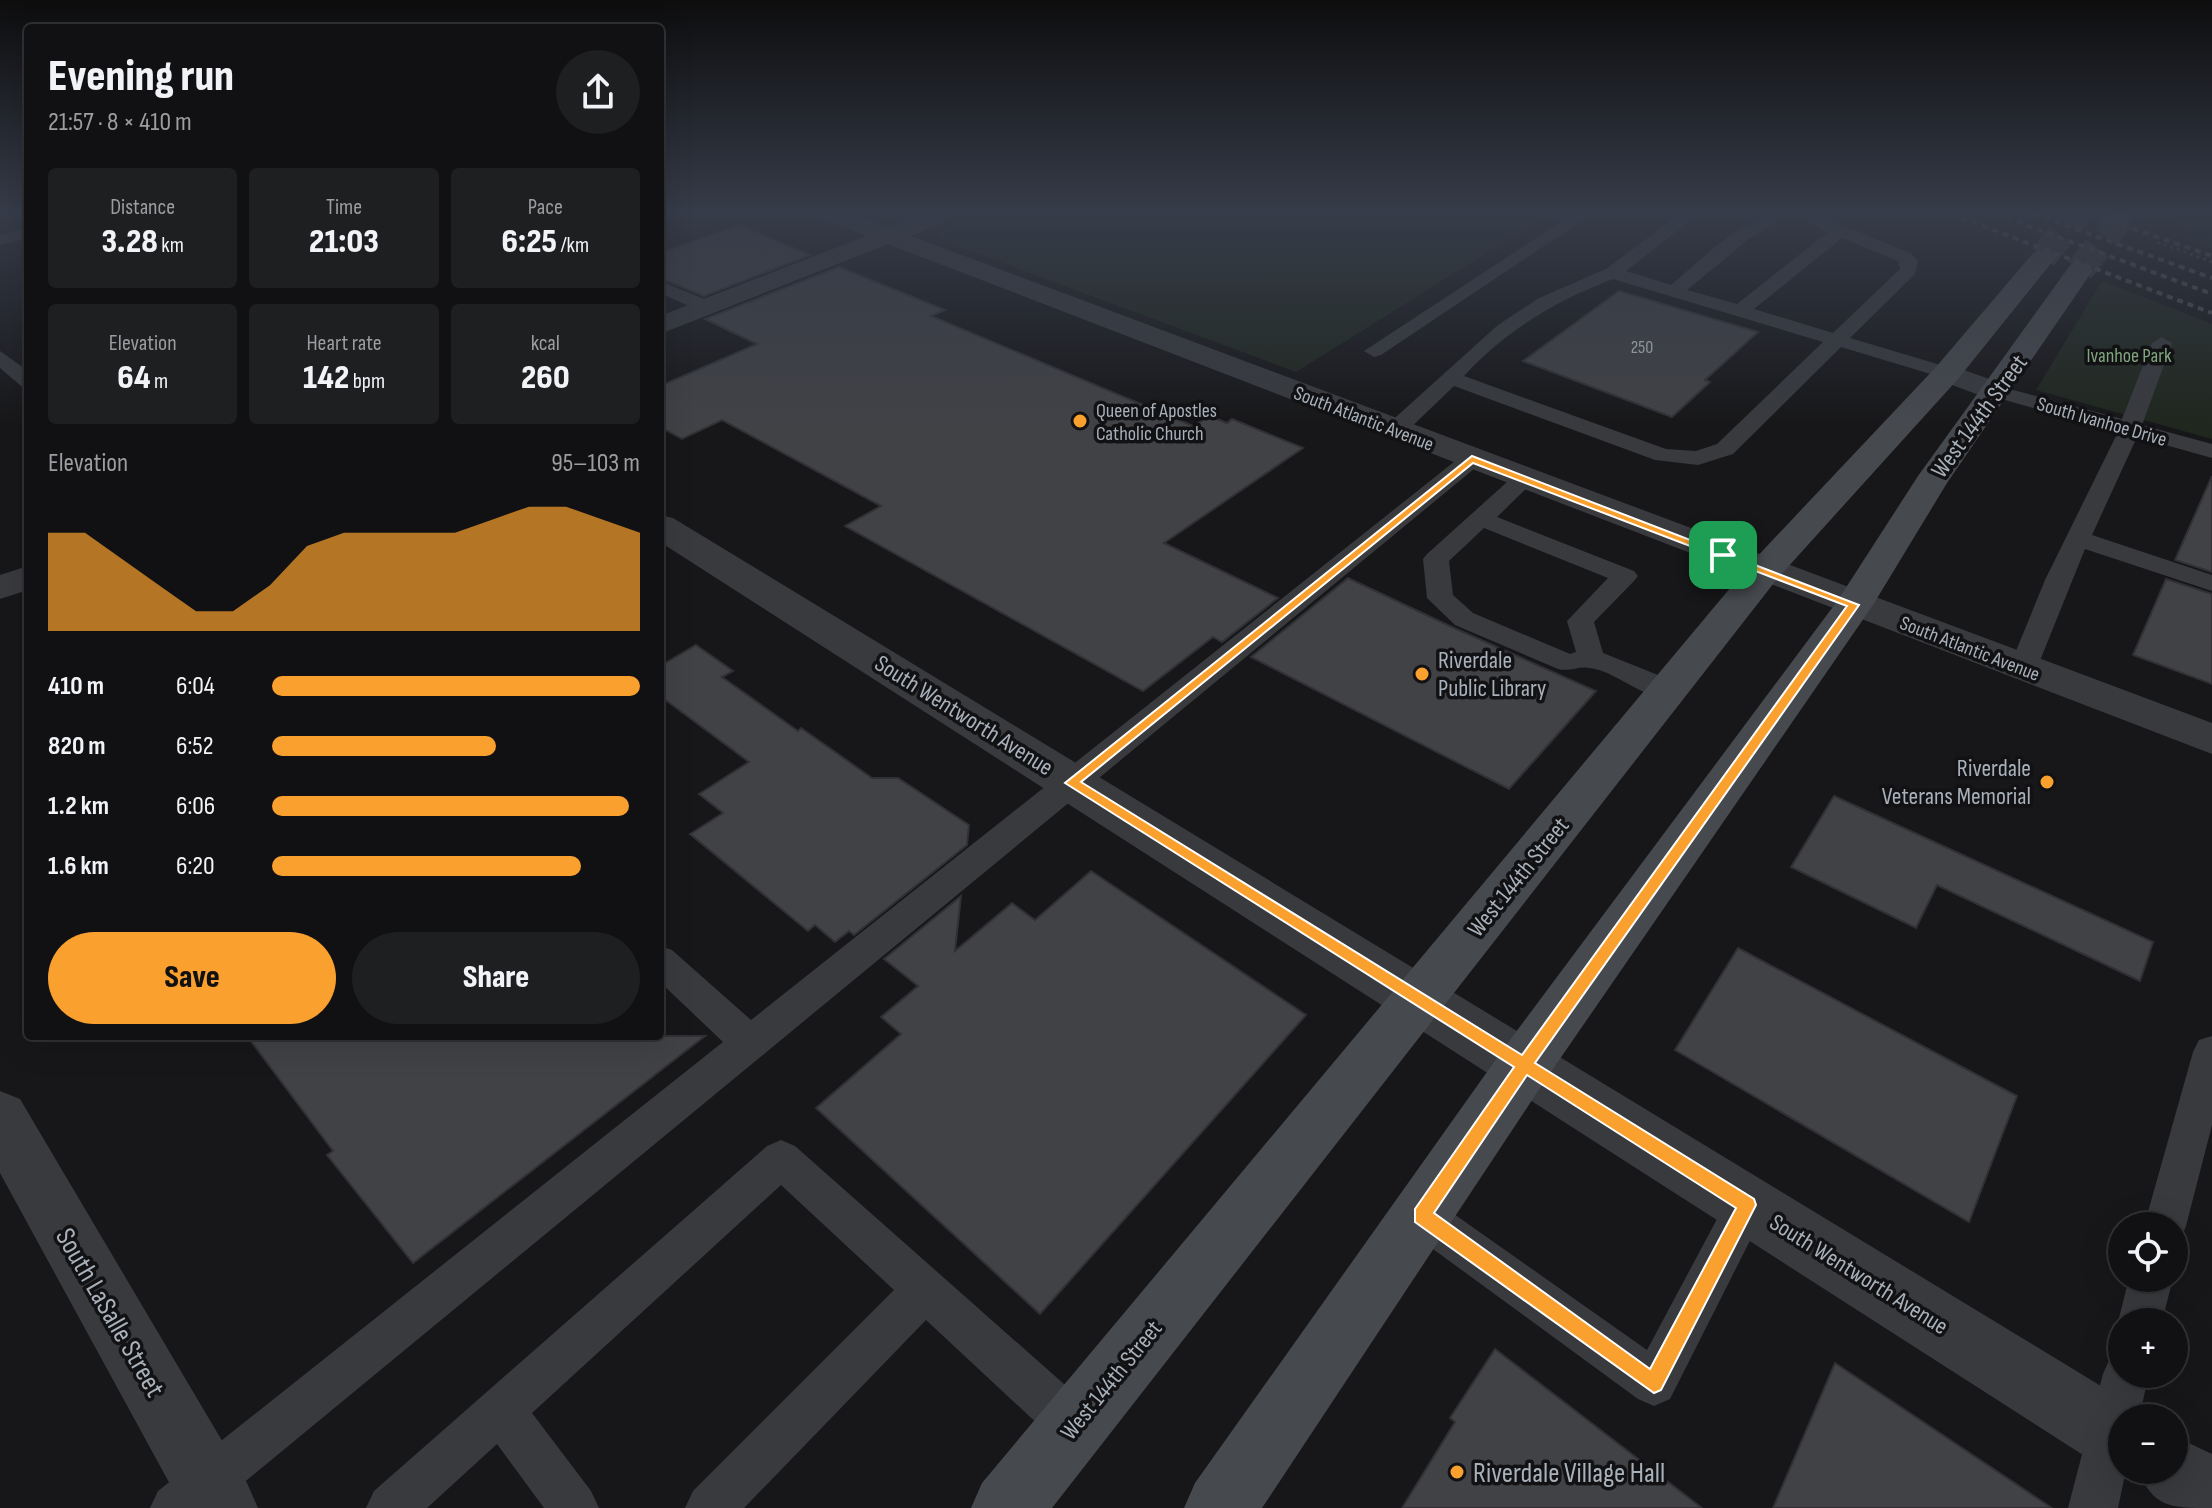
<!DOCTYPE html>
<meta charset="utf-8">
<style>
:root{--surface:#111113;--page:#1e1f21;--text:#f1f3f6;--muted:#9c9da0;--line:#303133;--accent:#faa02e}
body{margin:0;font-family:"Sofia Sans Condensed",sans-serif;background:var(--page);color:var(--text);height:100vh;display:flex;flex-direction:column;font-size:30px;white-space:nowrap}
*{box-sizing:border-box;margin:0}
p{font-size:26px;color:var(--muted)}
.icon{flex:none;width:44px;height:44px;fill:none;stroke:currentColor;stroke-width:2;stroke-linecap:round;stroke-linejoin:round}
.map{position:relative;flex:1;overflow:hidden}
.panel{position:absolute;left:24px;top:24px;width:640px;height:1016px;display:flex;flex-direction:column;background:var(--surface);border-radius:8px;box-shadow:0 8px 32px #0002,0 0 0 2px var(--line)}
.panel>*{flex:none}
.controls{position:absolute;left:2108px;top:1212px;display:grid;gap:16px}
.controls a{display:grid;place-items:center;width:80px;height:80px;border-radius:50%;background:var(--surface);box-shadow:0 8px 32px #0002,0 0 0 2px var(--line);font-size:40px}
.pin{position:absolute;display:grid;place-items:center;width:68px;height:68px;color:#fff;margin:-34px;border-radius:16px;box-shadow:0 4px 12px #0006}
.round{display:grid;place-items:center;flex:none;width:84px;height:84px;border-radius:42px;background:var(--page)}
.head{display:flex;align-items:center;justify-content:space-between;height:136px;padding:0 24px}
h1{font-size:44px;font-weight:800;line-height:60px}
.stats{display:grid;grid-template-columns:repeat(3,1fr);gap:12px;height:136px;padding:8px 24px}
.stats div{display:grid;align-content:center;border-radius:8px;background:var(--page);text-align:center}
.stats b{font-size:34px;font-weight:800}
.stats small{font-size:22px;font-weight:400}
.stats p{font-size:22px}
.chart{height:224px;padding:16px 24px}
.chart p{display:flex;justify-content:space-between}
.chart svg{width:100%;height:144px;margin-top:8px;fill:var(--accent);opacity:.7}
.action{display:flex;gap:16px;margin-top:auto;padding:16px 24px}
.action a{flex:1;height:92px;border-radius:48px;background:var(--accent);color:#111;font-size:32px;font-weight:800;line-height:92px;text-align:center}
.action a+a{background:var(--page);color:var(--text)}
ul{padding:0 24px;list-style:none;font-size:26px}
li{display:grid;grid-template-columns:128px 96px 1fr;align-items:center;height:60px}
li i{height:20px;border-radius:10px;background:var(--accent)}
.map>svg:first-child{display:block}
.green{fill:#1f271f}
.building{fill:#414246;stroke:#313135;stroke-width:2}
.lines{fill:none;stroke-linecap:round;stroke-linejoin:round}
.secondary-tunnel{stroke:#343639;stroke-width:28;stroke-dasharray:28 14;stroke-linecap:butt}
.path{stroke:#3e4145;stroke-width:3;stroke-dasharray:3 4;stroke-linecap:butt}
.lane{fill:#383a3e;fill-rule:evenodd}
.street{fill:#383a3e;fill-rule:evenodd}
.secondary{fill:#46494e;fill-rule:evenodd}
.rail{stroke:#4b4e53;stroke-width:4;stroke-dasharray:6 5;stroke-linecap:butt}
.route{fill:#faa02e;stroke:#fff;stroke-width:2;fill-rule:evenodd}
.poi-dot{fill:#faa02e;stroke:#121214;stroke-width:3}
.labels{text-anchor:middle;stroke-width:7;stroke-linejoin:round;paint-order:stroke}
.far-number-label{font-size:18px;fill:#8e949d}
.far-park-label{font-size:20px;fill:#80a57f;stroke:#121214}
.far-poi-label{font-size:20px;fill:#a8b0ba;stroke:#121214;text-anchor:start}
.far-street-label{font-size:20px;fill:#a8b0ba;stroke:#121214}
.street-label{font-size:24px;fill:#a8b0ba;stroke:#121214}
.poi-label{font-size:24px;fill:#a8b0ba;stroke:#121214;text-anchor:start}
.near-street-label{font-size:28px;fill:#a8b0ba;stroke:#121214}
.near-poi-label{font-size:28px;fill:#a8b0ba;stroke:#121214;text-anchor:start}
</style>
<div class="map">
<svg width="2212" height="1508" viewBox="0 0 2212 1508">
<rect width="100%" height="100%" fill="#171719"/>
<path class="green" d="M 977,214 L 1549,214 L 1296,372 L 941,240 L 939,230 Z
M 2159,214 L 2212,214 L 2212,249 L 2183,238 L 2187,232 L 2184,227 L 2157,218 Z
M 2102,281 L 2212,324 L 2212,439 L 2036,390 Z"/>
<path class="building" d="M 739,225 L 810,255 L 704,296 L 660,278 L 660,253 Z
M 839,267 L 945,310 L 931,316 L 1193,426 L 1210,416 L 1227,423 L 1232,419 L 1303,448 L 1164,543 L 1278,598 L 1222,642 L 1213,637 L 1143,691 L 845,526 L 881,506 L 722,420 L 682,439 L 660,427 L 660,386 L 757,344 L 705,319 Z
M 1619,291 L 1758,332 L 1705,380 L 1710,382 L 1672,417 L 1523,361 Z
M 2212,476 L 2212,572 L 2175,560 Z
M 1348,578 L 1454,628 L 1596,691 L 1509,789 L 1251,657 Z
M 2166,579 L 2212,594 L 2212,684 L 2133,655 Z
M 696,645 L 733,671 L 722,677 L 798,731 L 801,728 L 872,778 L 898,778 L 969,825 L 967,845 L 854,935 L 849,931 L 835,942 L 815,925 L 808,931 L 690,834 L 723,813 L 699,794 L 749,762 L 660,696 L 660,666 Z
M 1834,796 L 2153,942 L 2140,981 L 1937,885 L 1916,928 L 1791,867 Z
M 1091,871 L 1306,1015 L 1040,1314 L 816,1108 L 901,1034 L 881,1017 L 918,986 L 884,959 L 961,896 L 955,951 L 1012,903 L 1035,920 Z
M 1738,948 L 2017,1096 L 1969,1222 L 1675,1050 Z
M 247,1036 L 705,1036 L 413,1263 L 327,1155 L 333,1151 Z
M 1495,1349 L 1702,1508 L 1402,1508 L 1455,1422 L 1450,1418 Z
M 1835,1363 L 2052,1508 L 1773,1508 Z"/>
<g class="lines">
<path class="secondary-tunnel" d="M 2043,257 L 2077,214
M 2080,270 L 2119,219"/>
<path class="path" d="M 2157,242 L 2212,262"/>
<path class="lane" d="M 1573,214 L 1592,214 L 1381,355 L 1374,357 L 1364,351 Z
M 1680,214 L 1699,214 L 1626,271 L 1671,285 C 1705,257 1743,214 1789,214 L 1749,239 L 1687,290 L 1737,304 L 1828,232 L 1791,214 L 1814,214 L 1910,253 L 1918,261 L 1915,274 L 1850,338 L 1954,369 L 1957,373 L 1947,379 L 1841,347 L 1733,454 L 1698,465 L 1655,460 L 1454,386 L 1403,435 L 1387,435 L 1384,430 L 1387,425 L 1498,325 L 1539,298 L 1606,269 ZM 1842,238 L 1898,261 L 1900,269 L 1833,333 L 1754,309 ZM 1613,279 L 1823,342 L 1717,444 L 1696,451 L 1666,449 L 1464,376 C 1505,331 1557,300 1613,279 Z
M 28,228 L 28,238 L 0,245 L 0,235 Z
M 660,281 L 714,303 L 716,307 L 707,313 L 700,311 L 660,293 Z
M 2162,337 L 2172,343 L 2142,425 L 2212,444 L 2212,458 L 2137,437 L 2092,535 L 2212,575 L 2212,591 L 2085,549 L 2037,668 L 2033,674 L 2013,674 L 2009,668 L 2045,580 L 2118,432 L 1991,396 L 1988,392 L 1998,386 L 2122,419 L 2152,343 Z
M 0,351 L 28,371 L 28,388 L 21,386 L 0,368 Z
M 1472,452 L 1483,459 L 1480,464 L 213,1508 L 150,1508 L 158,1491 L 723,1042 L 660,982 L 660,946 L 672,950 L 751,1020 L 1464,454 Z
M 1524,472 L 1536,479 L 1497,517 L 1634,571 L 1638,576 L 1634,581 L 1594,622 L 1603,653 L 1678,683 L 1682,690 L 1678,697 C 1647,705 1619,671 1589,668 C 1578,666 1570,672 1558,669 L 1455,625 L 1427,598 L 1423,559 L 1427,554 L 1516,474 ZM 1484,528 L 1608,578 L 1567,621 L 1576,652 L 1570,654 L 1473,613 L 1453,595 L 1449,561 Z
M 2212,1036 L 2212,1125 L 2186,1226 L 2180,1240 L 2174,1243 L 2174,1226 L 2144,1226 L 2193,1052 L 2199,1040 Z
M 781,1140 L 795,1146 L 1091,1408 L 1097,1425 L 1091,1442 L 1074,1448 L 1057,1442 L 926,1320 L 744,1508 L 685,1508 L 693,1491 L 894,1290 L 781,1185 L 532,1413 L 591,1491 L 599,1508 L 544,1508 L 497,1444 L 427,1508 L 366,1508 L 374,1491 L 767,1146 Z
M 1747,1185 L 1762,1191 L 1768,1205 L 1670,1399 L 1654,1406 L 1638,1399 L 1407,1230 L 1401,1216 L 1407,1202 L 1422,1196 L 1437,1202 L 1647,1350 L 1732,1191 Z
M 2129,1278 L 2173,1278 L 2162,1322 L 2122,1322 L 2122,1332 L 2118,1322 Z
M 2122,1353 L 2122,1374 L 2149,1374 L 2139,1418 L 2122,1418 L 2122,1470 L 2126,1470 L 2118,1508 L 2068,1508 L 2103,1374 L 2110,1358 Z"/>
<path class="street" d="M 819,214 L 853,214 L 888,227 L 921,214 L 955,214 L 951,219 L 911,236 L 2212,723 L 2212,754 L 888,244 L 660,334 L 660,316 L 866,236 L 823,219 Z
M 1947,364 L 2009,386 L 2013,392 L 2009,398 L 1987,398 L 1936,379 L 1932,373 L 1936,367 Z
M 660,515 L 673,518 L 2147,1414 L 2148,1418 L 2122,1418 L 2122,1470 L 2131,1470 L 2122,1474 L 2097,1464 L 660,542 Z
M 28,566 L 28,590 L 0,599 L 0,575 Z
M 0,1091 L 20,1099 L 247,1483 L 258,1508 L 183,1508 L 0,1173 Z
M 2174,1436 L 2212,1454 L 2212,1508 C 2169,1508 2155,1508 2137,1470 L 2174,1470 Z"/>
<path class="secondary" d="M 2110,214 L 2135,214 C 2128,225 2123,227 2110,224 L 2107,219 Z
M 2043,249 L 2052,252 L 2056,257 L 2052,262 L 1958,379 L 1777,579 L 1052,1508 L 971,1508 L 982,1483 L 1751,563 L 1936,367 L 2034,252 Z
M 2080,262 L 2093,270 L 1947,483 L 1873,605 L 1544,1082 L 1262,1508 L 1184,1508 L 1195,1483 L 1504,1048 L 1838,600 L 1918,476 L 2071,264 Z"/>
<path class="rail" d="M 1951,214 L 2212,313
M 1996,214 L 2212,294
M 2034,214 L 2212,278
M 2091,214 L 2212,256"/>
</g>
<linearGradient id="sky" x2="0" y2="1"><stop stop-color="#0d0d0e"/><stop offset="0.5" stop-color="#363c49"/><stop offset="1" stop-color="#363c49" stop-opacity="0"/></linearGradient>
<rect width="2212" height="425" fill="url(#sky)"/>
<path class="route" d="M 1472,456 L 1859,605 L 1535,1063 L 1754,1199 L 1756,1205 L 1661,1390 L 1654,1393 L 1415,1222 L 1415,1209 L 1514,1067 L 1065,783 ZM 1473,463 L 1847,606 L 1522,1055 L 1081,782 ZM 1527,1075 L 1736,1208 L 1650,1369 L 1434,1213 Z"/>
<g class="poi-dot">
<circle cx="1080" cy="421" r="8"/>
<circle cx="1422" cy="674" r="8"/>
<circle cx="2047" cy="782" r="8"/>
<circle cx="1457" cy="1472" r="8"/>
</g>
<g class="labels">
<g class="far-number-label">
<text x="1642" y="353">250</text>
</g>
<g class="far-park-label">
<text x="2129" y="362">Ivanhoe Park</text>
</g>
<g class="far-poi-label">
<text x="1096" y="417">Queen of Apostles<tspan x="1096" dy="23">Catholic Church</tspan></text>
</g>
<g class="far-street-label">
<text transform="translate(1364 418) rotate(21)" y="7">South Atlantic Avenue</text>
<text transform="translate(2102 421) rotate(16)" y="7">South Ivanhoe Drive</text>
<text transform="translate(1970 648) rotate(21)" y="7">South Atlantic Avenue</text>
</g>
<g class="street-label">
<text transform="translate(1979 416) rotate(-54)" y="8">West 144th Street</text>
<text transform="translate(964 715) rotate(32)" y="8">South Wentworth Avenue</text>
<text transform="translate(1518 877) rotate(-51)" y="8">West 144th Street</text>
<text transform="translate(1859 1274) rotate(32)" y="8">South Wentworth Avenue</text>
<text transform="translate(1111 1380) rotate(-51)" y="8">West 144th Street</text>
</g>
<g class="poi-label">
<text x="1438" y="668">Riverdale<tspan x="1438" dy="28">Public Library</tspan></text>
<text x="2031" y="776" text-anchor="end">Riverdale<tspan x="2031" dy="28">Veterans Memorial</tspan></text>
</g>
<g class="near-street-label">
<text transform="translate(111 1312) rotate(60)" y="10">South LaSalle Street</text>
</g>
<g class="near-poi-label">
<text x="1473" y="1482">Riverdale Village Hall</text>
</g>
</g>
</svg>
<div class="controls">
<a><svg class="icon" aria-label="locate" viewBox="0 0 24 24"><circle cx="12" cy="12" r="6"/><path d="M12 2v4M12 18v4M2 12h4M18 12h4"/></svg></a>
<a>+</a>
<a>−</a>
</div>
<div class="pin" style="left:1723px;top:555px;background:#1e9e55"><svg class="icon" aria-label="arrive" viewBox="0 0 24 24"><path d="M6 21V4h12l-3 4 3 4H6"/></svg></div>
<section class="panel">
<div class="head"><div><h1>Evening run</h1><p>21:57 · 8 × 410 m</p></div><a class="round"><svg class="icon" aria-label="share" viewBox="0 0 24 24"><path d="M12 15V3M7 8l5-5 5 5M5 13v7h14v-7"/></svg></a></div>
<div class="stats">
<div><p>Distance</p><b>3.28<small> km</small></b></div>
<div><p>Time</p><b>21:03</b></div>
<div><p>Pace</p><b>6:25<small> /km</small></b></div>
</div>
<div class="stats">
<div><p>Elevation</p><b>64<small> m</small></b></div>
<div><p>Heart rate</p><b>142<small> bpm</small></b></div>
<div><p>kcal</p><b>260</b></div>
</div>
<div class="chart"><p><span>Elevation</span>95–103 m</p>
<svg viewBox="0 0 160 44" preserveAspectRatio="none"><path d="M0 44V14L10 14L20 22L30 30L40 38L50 38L60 30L70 18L80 14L90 14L100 14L110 14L120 10L130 6L140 6L150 10L160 14V44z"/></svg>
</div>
<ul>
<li><b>410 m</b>6:04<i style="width:100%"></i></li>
<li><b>820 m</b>6:52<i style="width:61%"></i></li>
<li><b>1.2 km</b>6:06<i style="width:97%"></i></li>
<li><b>1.6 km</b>6:20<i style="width:84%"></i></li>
</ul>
<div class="action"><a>Save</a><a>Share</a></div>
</section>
</div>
